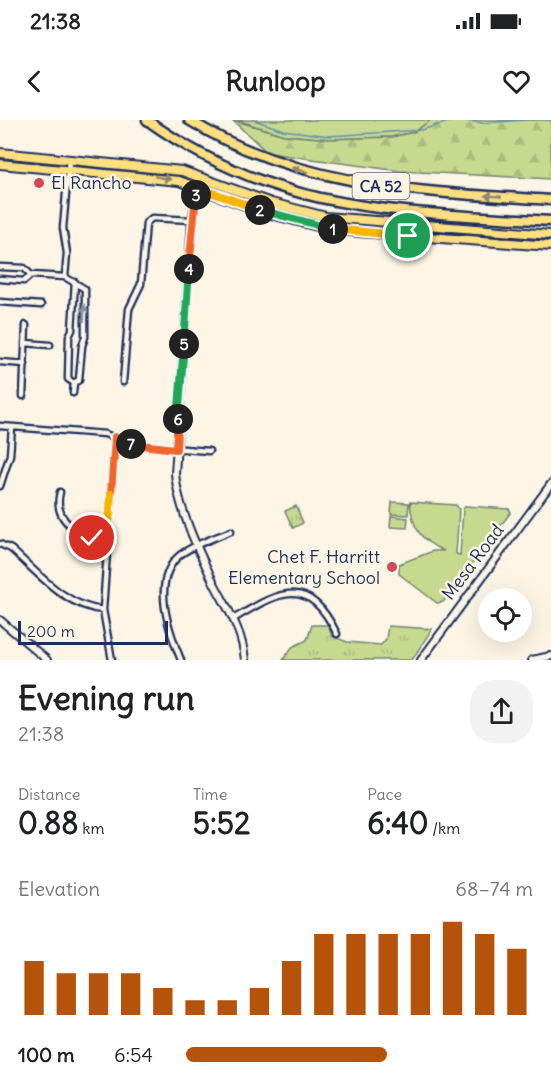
<!DOCTYPE html>
<meta charset="utf-8">
<style>
:root{--surface:#fff;--page:#f2f2f2;--text:#202124;--muted:#757577;--accent:#b45309}
body{margin:0;font-family:Delius,sans-serif;background:var(--page);color:var(--text);height:100vh;display:flex;flex-direction:column;font-size:22px;white-space:nowrap}
*{box-sizing:border-box;margin:0}
p{font-size:20px;color:var(--muted)}
.icon{flex:none;width:33px;height:33px;fill:none;stroke:currentColor;stroke-width:2;stroke-linecap:round;stroke-linejoin:round}
.map{position:relative;height:540px;overflow:hidden}
.panel{display:flex;flex-direction:column;background:var(--surface);flex:1}
.panel>*{flex:none}
.controls{position:absolute;left:478px;top:468px;display:grid;gap:12px}
.controls a{display:grid;place-items:center;width:54px;height:54px;border-radius:50%;background:var(--surface);box-shadow:0 6px 24px #0002;font-size:30px}
.scale{position:absolute;left:18px;bottom:15px;width:150px;box-sizing:border-box;padding-left:6px;border:3px solid #1b2f5e;border-top:0;font-size:16px;line-height:21px;white-space:nowrap;color:#1b2f5e;-webkit-text-stroke:4px #fcf5e5;paint-order:stroke}
.pin{position:absolute;display:grid;place-items:center;width:51px;height:51px;color:#fff;margin:-26px;border:3px solid #fff;border-radius:50%;box-shadow:0 2px 6px #0007}
.km{position:absolute;width:30px;height:30px;margin:-15px;border-radius:50%;background:#222;color:#fff;font-size:16px;line-height:30px;text-align:center}
.round{display:grid;place-items:center;flex:none;width:63px;height:63px;border-radius:24px;background:var(--page)}
.headline{display:flex;align-items:center;justify-content:space-between;height:102px;padding:0 18px}
h1{font-size:33px;font-weight:700;line-height:45px}
.figures{display:grid;grid-template-columns:repeat(3,1fr);gap:9px;height:102px;padding:6px 18px}
.figures div{display:grid;align-content:center}
.figures b{font-size:30px;font-weight:700}
.figures small{font-size:16px;font-weight:400}
.figures p{font-size:16px}
.chart{height:168px;padding:12px 18px}
.chart p{display:flex;justify-content:space-between}
.chart svg{width:100%;height:108px;margin-top:6px;stroke:var(--accent);stroke-width:6}
ul{padding:0 18px;list-style:none;font-size:20px}
li{display:grid;grid-template-columns:96px 72px 1fr;align-items:center;height:45px}
li i{height:15px;border-radius:8px;background:var(--accent)}
.status{display:flex;justify-content:space-between;align-items:center;height:42px;padding:0 30px;background:var(--surface);direction:ltr}
.status svg{height:16px;fill:currentColor}
header{display:flex;justify-content:space-between;align-items:center;height:78px;padding:0 18px;background:var(--surface);font-size:27px;font-weight:700}
.map>svg:first-child{display:block}
.grass{fill:#c6d98e;stroke:#708476;stroke-width:1.5}
.forest{fill:url(#forest-firs);stroke:#708476;stroke-width:1.5}
.park{fill:url(#park-tufts);stroke:#708476;stroke-width:1.5}
.lines{fill:none;stroke-linecap:round;stroke-linejoin:round}
.stream{stroke:#6190b6;stroke-width:1.5}
.minor-casing{stroke:#1b2f5e;stroke-width:9}
.tertiary-casing{stroke:#1b2f5e;stroke-width:10}
.primary-casing{stroke:#1b2f5e;stroke-width:12}
.motorway-casing{stroke:#1b2f5e;stroke-width:13}
.minor{stroke:#fcf5e5;stroke-width:4.5}
.tertiary{stroke:#fcf5e5;stroke-width:6}
.primary{stroke:#fedf80;stroke-width:8}
.motorway{stroke:#fedf80;stroke-width:8}
.oneway{fill:#8c876f}
.oneway2{fill:#8c92a2}
.split-1-casing{stroke:#fff;stroke-width:12}
.split-2-casing{stroke:#fff;stroke-width:12}
.split-3-casing{stroke:#fff;stroke-width:12}
.split-4-casing{stroke:#fff;stroke-width:12}
.split-5-casing{stroke:#fff;stroke-width:12}
.split-6-casing{stroke:#fff;stroke-width:12}
.split-7-casing{stroke:#fff;stroke-width:12}
.split-8-casing{stroke:#fff;stroke-width:12}
.split-9-casing{stroke:#fff;stroke-width:12}
.split-1{stroke:#f5b400;stroke-width:8}
.split-2{stroke:#22a559;stroke-width:8}
.split-3{stroke:#f5b400;stroke-width:8}
.split-4{stroke:#f0652b;stroke-width:8}
.split-5{stroke:#22a559;stroke-width:8}
.split-6{stroke:#22a559;stroke-width:8}
.split-7{stroke:#f0652b;stroke-width:8}
.split-8{stroke:#f0652b;stroke-width:8}
.split-9{stroke:#f5b400;stroke-width:8}
.poi-dot{fill:#d1495b;stroke:#fcf5e5;stroke-width:2}
.labels{text-anchor:middle;stroke-width:5;stroke-linejoin:round;paint-order:stroke}
.shield{fill:#fcf5e5;stroke:#5e6a86;stroke-width:1.5}
.shield-label{font-size:16px;font-weight:bold;fill:#1b2f5e}
.poi-label{font-size:18px;fill:#1b2f5e;stroke:#fcf5e5;text-anchor:start}
.street-label{font-size:18px;fill:#1b2f5e;stroke:#fcf5e5}
</style>
<div class="status"><b>21:38</b><svg viewBox="0 0 49 12"><path d="M0 12V9h3v3zM5 12V6h3v6zM10 12V3h3v9zM15 12V0h3v12zM26 1h20v11H26zM47 4h2v5h-2z"/></svg></div>
<header><svg class="icon" aria-label="back" viewBox="0 0 24 24"><path d="M15 5l-7 7 7 7"/></svg>Runloop<svg class="icon" aria-label="heart" viewBox="0 0 24 24"><path d="M12 20l-8-8c-3-5 5-10 8-4 3-6 11-1 8 4z"/></svg></header>
<div class="map">
<svg width="551" height="540" viewBox="0 0 551 540">
<defs>
<pattern id="forest-firs" width="22" height="20" patternUnits="userSpaceOnUse" patternTransform="scale(1.5)"><rect width="22" height="20" fill="#c6d98e"/><path d="M5 1l3.5 6h-7zM16 11l3.5 6h-7z" fill="#aabb7d"/></pattern>
<pattern id="park-tufts" width="24" height="20" patternUnits="userSpaceOnUse" patternTransform="scale(1.5)"><rect width="24" height="20" fill="#c6d98e"/><path d="M3 7l-1-3M5 7V3M7 7l1-3M15 17l-1-3M17 17v-4M19 17l1-3" fill="none" stroke="#aabb7d"/></pattern>
</defs>
<rect width="100%" height="100%" fill="#fcf5e5"/>
<filter id="ink" filterUnits="userSpaceOnUse"><feTurbulence type="fractalNoise" baseFrequency=".0167" numOctaves="2"/><feDisplacementMap in="SourceGraphic" scale="12" xChannelSelector="R" yChannelSelector="G"/><feConvolveMatrix kernelMatrix="1 2 1 2 8 2 1 2 1" color-interpolation-filters="sRGB"/></filter>
<g filter="url(#ink)">
<path class="grass" d="M 237,0 L 431,0 L 414,12 L 391,17 L 330,19 L 284,15 Z
M 392,382 L 409,383 L 408,395 L 391,394 Z
M 410,382 L 456,385 L 459,389 L 456,434 L 460,435 L 463,389 L 466,386 L 509,389 L 511,392 L 443,482 L 437,483 L 399,454 L 399,444 L 433,431 L 444,431 C 420,421 412,407 410,382 Z
M 391,396 L 408,398 L 407,408 L 390,407 Z"/>
<path class="forest" d="M 232,0 L 284,15 L 330,19 L 392,17 L 414,12 L 431,0 L 551,0 L 551,59 L 400,51 L 268,33 Z"/>
<path class="park" d="M 296,386 L 303,403 L 293,408 L 285,391 Z
M 312,505 L 328,505 L 332,516 L 347,522 L 381,525 L 386,519 L 388,506 L 432,509 L 412,540 L 283,540 L 292,527 L 307,520 Z"/>
<g class="lines">
<path class="stream" d="M 254,0 L 283,10 L 329,16 L 421,10 L 455,0
M 458,0 L 484,3 L 525,0"/>
<defs>
<path id="minor" d="M 0,147 L 24,148 L 31,155 L 65,157 L 85,169 L 85,217 L 82,226 L 79,260 L 74,263
M 65,157 L 67,133 L 63,108 L 69,40
M 0,159 L 24,161 L 31,155
M 0,182 L 41,185
M 25,223 L 50,225
M 0,242 L 25,244
M 123,262 L 129,189 L 141,164 L 146,103 L 152,98 L 192,100
M 73,273 L 74,263 L 68,259 L 69,216 L 72,210 L 75,162
M 23,276 L 26,205
M 0,306 L 105,314 L 134,325 L 209,331
M 0,366 L 10,335 L 12,307
M 60,372 C 52,403 81,416 108,420
M 0,424 L 11,429 C 38,453 66,487 103,490
M 235,498 C 281,470 309,456 337,514
M 112,540 L 103,490 L 115,317
M 181,540 C 169,511 150,460 180,435 C 194,424 215,418 231,411"/>
<path id="tertiary" d="M 200,57 L 192,100 L 175,354 C 179,391 198,430 214,463 C 228,490 242,509 245,540
M 0,500 L 47,540
M 421,540 L 551,364
M 532,540 L 551,536"/>
<path id="primary" d="M 0,33 L 182,51 L 271,83 L 326,97 L 551,115
M 0,44 L 179,61 L 267,93 L 321,107 L 358,112 L 551,126"/>
<path id="motorway" d="M 147,0 C 277,94 399,91 551,101
M 189,0 C 298,68 426,72 551,80"/>
</defs>
<use href="#minor" class="minor-casing"/>
<use href="#tertiary" class="tertiary-casing"/>
<use href="#primary" class="primary-casing"/>
<use href="#motorway" class="motorway-casing"/>
<use href="#minor" class="minor"/>
<use href="#tertiary" class="tertiary"/>
<use href="#primary" class="primary"/>
<use href="#motorway" class="motorway"/>
</g>
<defs><path id="oneway-solid" d="M-6-.8H1V-3.2L6.5 0L1 3.2V.8H-6Z" transform="scale(1.5)"/></defs>
<g class="oneway">
<use href="#oneway-solid" transform="translate(300 50) rotate(-164)"/>
<use href="#oneway-solid" transform="translate(163 58) rotate(10)"/>
<use href="#oneway-solid" transform="translate(493 76) rotate(-175)"/>
</g>
<use class="oneway2" href="#oneway-solid" transform="translate(84 193) rotate(-88)"/>
</g>
<g class="lines" filter="url(#ink)">
<defs>
<path id="split-1" d="M 333,109 L 408,116"/>
<path id="split-2" d="M 260,90 L 333,109"/>
<path id="split-3" d="M 196,75 L 197,67 L 260,90"/>
<path id="split-4" d="M 189,149 L 196,75"/>
<path id="split-5" d="M 184,224 L 189,149"/>
<path id="split-6" d="M 178,299 L 184,224"/>
<path id="split-7" d="M 131,324 L 176,329 L 178,299"/>
<path id="split-8" d="M 111,374 L 115,317 L 131,324"/>
<path id="split-9" d="M 92,418 L 108,420 L 111,374"/>
</defs>
<use href="#split-1" class="split-1-casing"/>
<use href="#split-2" class="split-2-casing"/>
<use href="#split-3" class="split-3-casing"/>
<use href="#split-4" class="split-4-casing"/>
<use href="#split-5" class="split-5-casing"/>
<use href="#split-6" class="split-6-casing"/>
<use href="#split-7" class="split-7-casing"/>
<use href="#split-8" class="split-8-casing"/>
<use href="#split-9" class="split-9-casing"/>
<use href="#split-1" class="split-1"/>
<use href="#split-2" class="split-2"/>
<use href="#split-3" class="split-3"/>
<use href="#split-4" class="split-4"/>
<use href="#split-5" class="split-5"/>
<use href="#split-6" class="split-6"/>
<use href="#split-7" class="split-7"/>
<use href="#split-8" class="split-8"/>
<use href="#split-9" class="split-9"/>
</g>
<g class="poi-dot">
<circle cx="39" cy="63" r="6"/>
<circle cx="392" cy="447" r="6"/>
</g>
<g class="labels">
<rect class="shield" x="352.5" y="53" width="57" height="26" rx="4.5"/>
<g class="shield-label">
<text x="381" y="72">CA 52</text>
</g>
<g class="poi-label">
<text x="51" y="69">El Rancho</text>
<text x="380" y="443" text-anchor="end">Chet F. Harritt<tspan x="380" dy="21">Elementary School</tspan></text>
</g>
<g class="street-label">
<text transform="translate(473 442) rotate(-53)" y="6">Mesa Road</text>
</g>
</g>
</svg>
<div class="controls">
<a><svg class="icon" aria-label="locate" viewBox="0 0 24 24"><circle cx="12" cy="12" r="6"/><path d="M12 2v4M12 18v4M2 12h4M18 12h4"/></svg></a>
</div>
<div class="scale">200 m</div>
<div class="pin" style="left:408px;top:116px;background:#1e9e55"><svg class="icon" aria-label="arrive" viewBox="0 0 24 24"><path d="M6 21V4h12l-3 4 3 4H6"/></svg></div>
<div class="pin" style="left:92px;top:418px;background:#d93025"><svg class="icon" aria-label="check" viewBox="0 0 24 24"><path d="M5 12l5 5 9-10"/></svg></div>
<b class="km" style="left:333px;top:109px">1</b>
<b class="km" style="left:260px;top:90px">2</b>
<b class="km" style="left:196px;top:75px">3</b>
<b class="km" style="left:189px;top:149px">4</b>
<b class="km" style="left:184px;top:224px">5</b>
<b class="km" style="left:178px;top:299px">6</b>
<b class="km" style="left:131px;top:324px">7</b>
</div>
<section class="panel">
<div class="headline"><div><h1>Evening run</h1><p>21:38</p></div><a class="round"><svg class="icon" aria-label="share" viewBox="0 0 24 24"><path d="M12 15V3M7 8l5-5 5 5M5 13v7h14v-7"/></svg></a></div>
<div class="figures">
<div><p>Distance</p><b>0.88<small> km</small></b></div>
<div><p>Time</p><b>5:52</b></div>
<div><p>Pace</p><b>6:40<small> /km</small></b></div>
</div>
<div class="chart"><p><span>Elevation</span>68–74 m</p>
<svg viewBox="0 0 160 44" preserveAspectRatio="none"><path d="M5 44V22M15 44V27M25 44V27M35 44V27M45 44V33M55 44V38M65 44V38M75 44V33M85 44V22M95 44V11M105 44V11M115 44V11M125 44V11M135 44V6M145 44V11M155 44V17"/></svg>
</div>
<ul>
<li><b>100 m</b>6:54<i style="width:58%"></i></li>
</ul>
</section>
